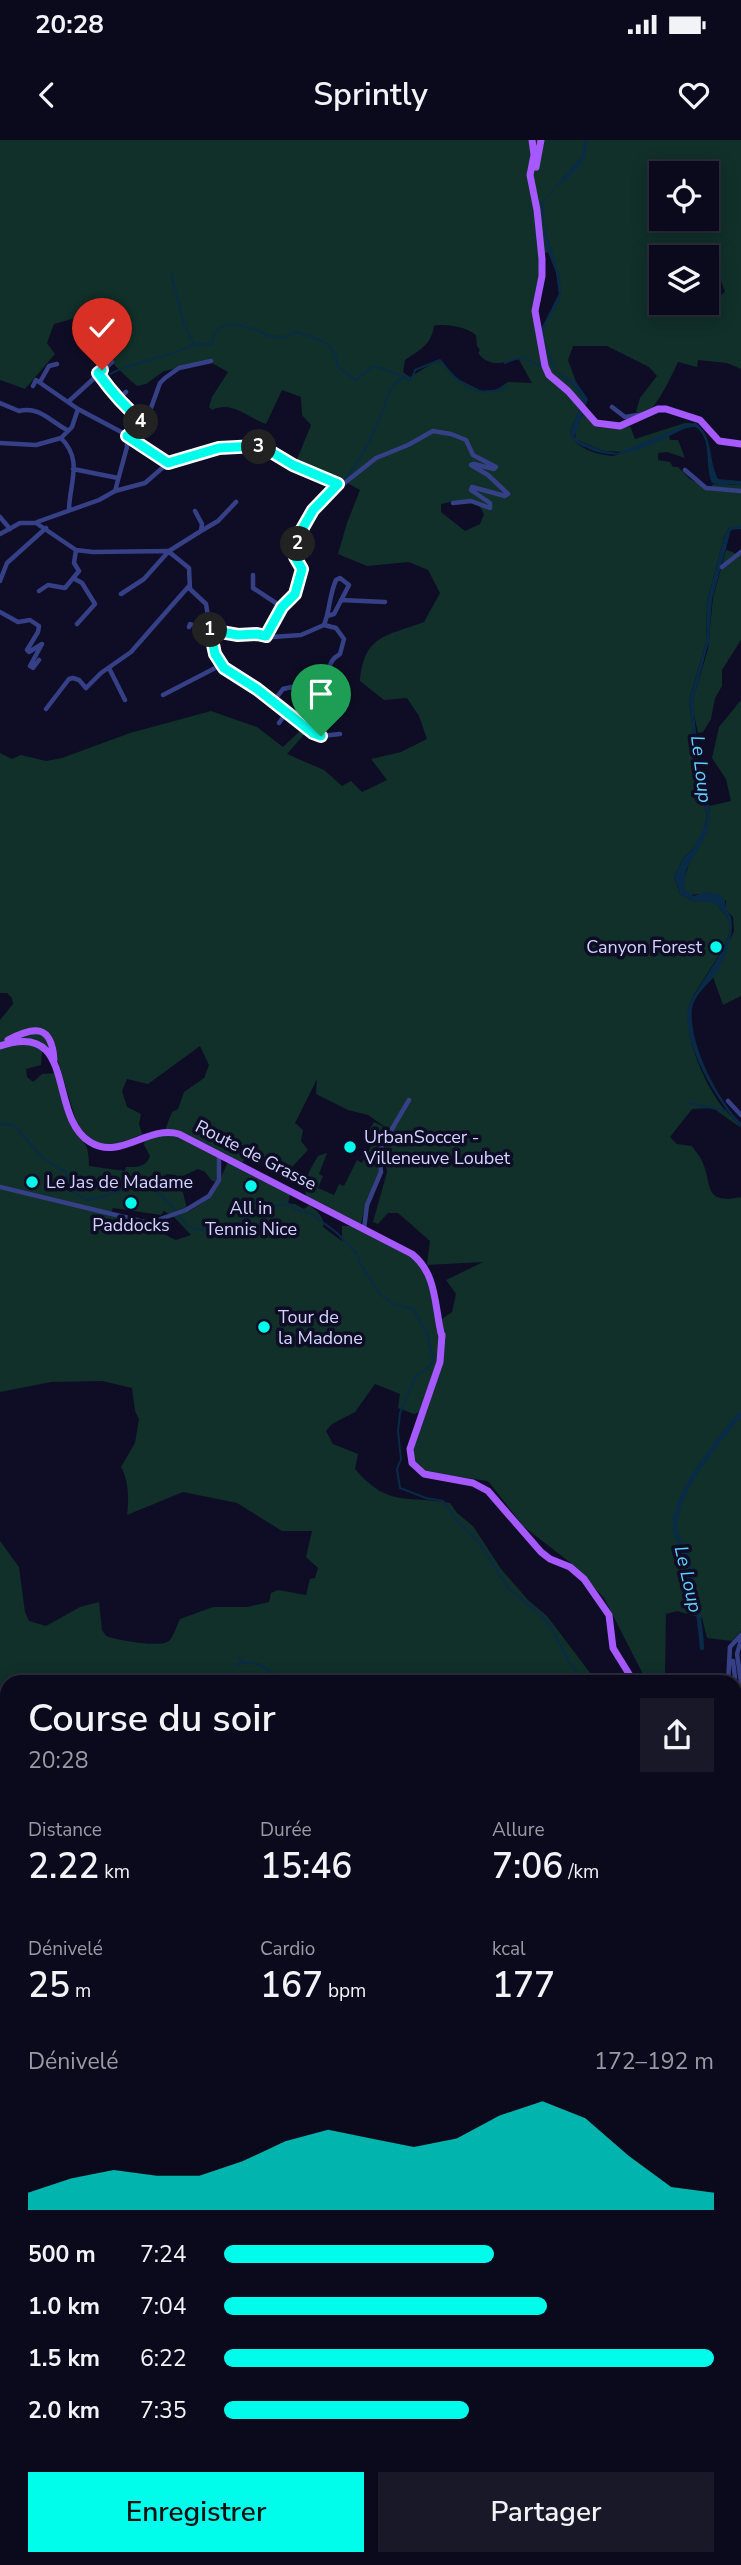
<!DOCTYPE html>
<html lang="fr">
<meta charset="utf-8">
<style>
:root{--surface:#0a0a1c;--page:#181829;--text:#f1f3f6;--muted:#999aa3;--line:#2a2b3b;--accent:#00fdec}
body{margin:0;font-family:"Nunito Sans",sans-serif;background:var(--page);color:var(--text);height:100vh;display:flex;flex-direction:column;font-size:26px;white-space:nowrap}
*{box-sizing:border-box;margin:0}
p{font-size:23px;color:var(--muted)}
.icon{flex:none;width:38px;height:38px;fill:none;stroke:currentColor;stroke-width:2;stroke-linecap:round;stroke-linejoin:round}
.map{position:relative;flex:1;overflow:hidden}
.drawer{position:absolute;left:0px;top:1535px;width:742px;height:891px;display:flex;flex-direction:column;background:var(--surface);border-radius:21px 21px 0 0;box-shadow:0 4px 18px #0003,0 0 0 2px var(--line)}
.drawer>*{flex:none}
.buttons{position:absolute;left:649px;top:21px;display:grid;gap:14px}
.buttons a{display:grid;place-items:center;width:70px;height:70px;border-radius:0px;background:var(--surface);box-shadow:0 4px 18px #0003,0 0 0 2px var(--line);font-size:35px}
.pin{position:absolute;display:grid;place-items:center;width:60px;height:60px;color:#fff;margin:-72px -30px;border-radius:50% 50% 50% 0;rotate:-45deg;box-shadow:0 0 7px #0007}
.pin .icon{rotate:45deg}
.km{position:absolute;width:35px;height:35px;margin:-18px;border-radius:50%;background:#222;color:#fff;font-size:19px;line-height:35px;text-align:center}
.round{display:grid;place-items:center;flex:none;width:74px;height:74px;border-radius:0px;background:var(--page)}
.overview{display:flex;align-items:center;justify-content:space-between;height:119px;padding:0 28px}
h1{font-size:38px;font-weight:600;line-height:52px}
.figures{display:grid;grid-template-columns:repeat(3,1fr);gap:10px;height:119px;padding:7px 28px}
.figures div{display:grid;align-content:center}
.figures b{font-size:35px;font-weight:600}
.figures small{font-size:19px;font-weight:400}
.figures p{font-size:19px}
.chart{height:196px;padding:14px 28px}
.chart p{display:flex;justify-content:space-between}
.chart svg{width:100%;height:126px;margin-top:7px;fill:var(--accent);opacity:.7}
.button{display:flex;gap:14px;margin-top:auto;padding:14px 28px}
.button a{flex:1;height:80px;border-radius:0px;background:var(--accent);color:#111;font-size:28px;font-weight:600;line-height:80px;text-align:center}
.button a+a{background:var(--page);color:var(--text)}
ul{padding:0 28px;list-style:none;font-size:23px}
li{display:grid;grid-template-columns:112px 84px 1fr;align-items:center;height:52px}
li i{height:18px;border-radius:9px;background:var(--accent)}
.status{display:flex;justify-content:space-between;align-items:center;height:49px;padding:0 35px;background:var(--surface);direction:ltr}
.status svg{height:19px;fill:currentColor}
header{display:flex;justify-content:space-between;align-items:center;height:91px;padding:0 28px;background:var(--surface);font-size:32px;font-weight:600}
.map>svg:first-child{display:block}
.green{fill:#103029;fill-rule:evenodd}
.water{fill:#092b48}
.lines{fill:none;stroke-linecap:round;stroke-linejoin:round}
.stream{stroke:#092b48;stroke-width:2}
.river{stroke:#092b48;stroke-width:4.5}
.minor{stroke:#364087;stroke-width:4.5}
.major{stroke:#a559ff;stroke-width:7}
.highway{stroke:#ff4dc0;stroke-width:9}
.rail-casing{stroke:#00fdec;stroke-width:4.5}
.rail{stroke:#0e0d25;stroke-width:2;stroke-dasharray:5;stroke-linecap:butt}
.major-bridge{stroke:#a559ff;stroke-width:7}
.route-casing{stroke:#fff;stroke-width:14}
.route{stroke:#00fdec;stroke-width:9}
.poi-dot{fill:#00fdec;stroke:#0e0d25;stroke-width:2.5}
.labels{text-anchor:middle;stroke-width:7;stroke-linejoin:round;paint-order:stroke}
.poi-label{font-size:18px;fill:#d2d4ff;stroke:#0e0d25;text-anchor:start}
.street-label{font-size:18px;fill:#d2d4ff;stroke:#0e0d25}
.water-label{font-size:19px;font-style:italic;fill:#60d0ff;stroke:#0e0d25}
</style>
<div class="status"><b>20:28</b><svg viewBox="0 0 49 12"><path d="M0 12V9h3v3zM5 12V6h3v6zM10 12V3h3v9zM15 12V0h3v12zM26 1h20v11H26zM47 4h2v5h-2z"/></svg></div>
<header><svg class="icon" aria-label="back" viewBox="0 0 24 24"><path d="M15 5l-7 7 7 7"/></svg>Sprintly<svg class="icon" aria-label="heart" viewBox="0 0 24 24"><path d="M12 20l-8-8c-3-5 5-10 8-4 3-6 11-1 8 4z"/></svg></header>
<div class="map">
<svg width="741" height="2425" viewBox="0 0 741 2425">
<rect width="100%" height="100%" fill="#0e0d25"/>
<path class="green" d="M 0,0 L 741,0 L 741,229 L 727,223 L 698,220 L 697,227 L 678,222 C 673,233 657,267 648,271 C 645,273 640,272 636,272 L 640,258 L 657,236 L 649,227 L 607,206 L 573,206 L 568,220 L 583,261 L 570,292 C 573,308 598,315 613,316 L 669,296 L 670,300 L 678,300 L 685,318 L 667,312 L 658,313 L 658,320 L 670,322 L 673,327 L 678,327 L 690,339 L 710,350 L 713,344 L 741,345 L 741,386 L 729,388 L 724,397 L 707,462 L 706,502 L 689,561 L 699,639 L 707,677 L 703,692 L 693,709 L 684,717 L 674,737 L 680,754 L 693,761 L 715,762 C 719,768 725,774 729,780 C 739,800 689,850 688,872 C 687,903 703,939 720,964 C 726,972 736,980 741,988 L 713,968 L 692,969 L 670,997 L 677,1004 L 692,1006 C 695,1011 700,1016 702,1021 C 713,1044 702,1065 741,1057 L 741,1491 L 732,1501 L 707,1498 L 702,1478 L 677,1471 L 666,1474 L 665,1534 L 680,1542 L 647,1542 L 604,1458 L 571,1423 L 524,1387 L 488,1341 C 474,1339 461,1337 448,1335 C 427,1333 409,1330 413,1304 L 441,1222 L 444,1201 L 442,1179 L 452,1172 L 456,1154 L 446,1140 L 483,1122 L 427,1125 L 430,1101 L 398,1073 L 388,1073 L 378,1084 L 373,1082 L 387,1032 L 384,1008 L 393,994 L 390,990 L 377,1009 L 379,1032 L 366,1062 L 361,1084 L 306,1056 C 303,1040 310,1030 318,1016 L 327,1013 L 319,1034 L 323,1036 L 318,1048 L 334,1055 L 339,1044 L 344,1046 L 357,1020 L 362,1023 L 373,1002 L 370,1000 L 374,993 L 369,990 L 374,982 L 388,989 L 368,975 L 348,970 L 316,954 L 317,939 L 295,983 L 303,990 L 301,1001 L 308,1010 L 290,1029 L 279,1029 L 246,1017 L 242,1023 L 188,995 L 165,990 L 172,972 L 178,969 L 184,952 L 204,938 L 209,925 L 200,906 L 148,944 L 127,939 L 122,951 L 127,967 L 141,974 L 139,984 L 142,994 C 113,1006 99,1014 77,984 L 54,908 L 42,912 L 41,925 L 26,929 L 27,937 L 33,942 L 42,934 L 55,933 C 61,951 66,969 73,986 C 82,1006 89,998 89,1026 L 125,1031 L 126,1027 C 136,1027 146,1028 150,1016 L 144,1005 L 145,998 C 172,989 193,1002 217,1014 L 217,1042 L 212,1041 L 205,1032 L 198,1029 L 178,1038 L 176,1035 L 166,1034 L 165,1040 L 180,1042 L 188,1072 C 214,1058 216,1047 228,1022 L 290,1054 L 288,1064 L 295,1064 L 304,1069 L 309,1065 C 316,1070 325,1077 323,1087 L 342,1101 L 342,1086 L 356,1086 L 412,1116 L 423,1127 L 431,1144 L 440,1204 L 439,1214 L 420,1272 L 414,1274 L 398,1268 L 400,1254 L 375,1244 L 355,1272 L 332,1284 L 326,1291 L 333,1304 L 358,1314 L 355,1329 C 389,1368 406,1355 450,1363 L 457,1373 L 473,1386 L 501,1429 L 528,1460 L 547,1476 L 597,1542 L 7,1542 L 7,1762 L 3,1760 L 6,1743 L 0,1741 L 0,1401 L 19,1427 L 25,1472 L 29,1481 L 46,1486 L 80,1467 L 99,1462 L 102,1490 L 106,1496 C 117,1500 162,1509 170,1500 C 174,1495 177,1485 180,1479 L 213,1467 L 247,1467 L 269,1462 L 271,1453 L 278,1450 L 306,1455 L 310,1439 L 315,1438 L 318,1428 L 306,1417 L 312,1391 L 282,1391 L 237,1363 L 183,1352 L 127,1375 C 129,1359 129,1342 121,1327 L 135,1303 L 139,1279 L 135,1271 L 132,1248 L 102,1241 L 51,1242 L 0,1252 L 0,880 L 13,864 L 12,858 L 7,853 L 0,853 L 0,613 L 12,619 L 21,615 L 46,621 L 62,618 L 130,593 L 211,571 L 257,587 L 283,607 L 305,586 L 308,590 L 287,614 L 324,630 L 342,646 L 351,641 L 362,652 L 387,640 L 371,619 L 401,612 L 427,599 L 419,576 L 407,558 L 384,560 L 360,541 C 364,495 386,496 424,482 L 440,453 L 428,430 L 409,422 L 367,426 L 338,414 L 347,383 L 360,350 L 335,336 L 296,322 L 311,285 L 302,275 L 301,257 L 282,250 L 266,284 C 248,278 232,260 212,270 L 209,267 L 212,257 L 228,232 L 210,222 L 164,231 L 146,244 L 137,246 C 116,228 99,210 86,185 L 72,179 L 54,184 L 47,203 L 55,214 L 25,249 L 0,240 ZM 662,33 L 707,33 L 707,79 L 662,79 ZM 548,112 L 556,132 L 559,154 L 541,189 C 525,169 542,140 541,115 ZM 662,117 L 707,117 L 707,140 L 711,137 L 715,142 L 721,141 L 725,152 L 711,162 L 707,156 L 707,163 L 662,163 ZM 437,185 C 450,185 465,186 476,195 L 477,206 L 480,210 L 478,213 C 489,228 504,223 518,218 L 532,243 L 508,242 L 496,250 L 482,251 L 454,237 L 442,221 L 433,223 L 410,237 L 403,232 L 405,220 C 421,209 431,205 434,186 ZM 459,360 L 477,362 L 484,374 L 480,384 L 465,391 L 441,372 L 441,364 ZM 113,1068 L 161,1075 L 164,1071 L 175,1078 L 191,1095 L 176,1100 C 158,1092 148,1079 130,1091 L 137,1083 L 110,1075 Z
M 585,271 L 595,287 L 620,289 L 630,286 L 635,299 L 685,283 L 692,283 L 623,312 L 604,311 L 575,299 L 576,286 Z
M 726,410 L 733,412 L 736,415 L 741,413 L 741,500 L 722,530 L 722,546 L 715,558 L 711,579 L 703,592 L 698,593 L 693,570 L 693,560 L 708,509 L 713,458 Z
M 741,560 L 741,856 L 723,865 L 713,837 L 734,791 L 733,777 L 726,770 L 726,761 L 699,754 L 689,755 L 684,750 C 682,718 712,701 709,666 L 731,661 L 726,639 L 712,618 L 719,587 Z
M 741,1858 L 741,1977 L 735,1963 L 735,1860 Z
M 0,2205 L 7,2208 L 7,2418 L 50,2419 L 42,2425 L 0,2425 Z
M 741,2270 L 741,2355 L 735,2355 L 735,2288 Z"/>
<path class="water" d="M 584,0 L 587,0 C 590,34 546,46 544,65 C 541,91 560,123 561,150 C 562,167 544,178 544,195 C 545,203 553,222 556,231 L 576,242 L 588,259 L 574,297 L 579,301 L 604,311 L 618,313 L 687,284 L 696,283 C 714,298 708,319 718,339 L 741,341 L 741,345 L 729,344 L 726,346 L 712,343 C 704,325 713,297 695,287 C 685,287 678,292 669,296 C 643,309 617,322 589,309 C 580,305 572,303 570,292 L 583,261 L 576,248 L 553,229 L 541,190 L 559,154 L 556,132 L 546,106 L 541,63 L 582,16 Z
M 738,385 L 741,386 L 741,389 L 731,390 L 712,460 L 709,501 L 693,562 L 701,643 L 708,658 L 710,678 L 706,695 L 686,730 L 684,750 L 694,756 C 708,750 727,750 726,770 C 741,781 724,824 713,838 C 705,847 694,856 692,869 C 688,902 718,961 741,983 L 741,987 C 719,965 678,898 689,866 C 697,845 732,806 730,785 C 729,777 720,769 715,763 L 693,761 L 680,754 L 674,737 L 684,717 L 693,709 L 705,685 L 707,677 L 699,639 L 689,561 L 706,502 L 707,462 L 724,397 L 729,388 Z
M 735,2379 L 741,2382 L 741,2414 L 738,2425 L 644,2425 L 645,2419 L 712,2419 L 718,2423 L 719,2419 L 735,2418 Z"/>
<g class="lines">
<path class="stream" d="M 171,134 L 184,184 L 194,204 L 211,205 C 213,201 214,192 218,189 C 227,180 259,188 267,196 L 287,197 L 296,192 C 316,198 337,202 337,226 L 355,240 C 362,237 366,229 373,227 C 377,225 404,237 409,240 L 412,239 L 415,230 L 440,220 C 458,244 478,261 508,246
M 505,223 C 524,215 525,217 542,227
M 105,237 C 132,220 166,220 194,204
M 343,341 C 359,324 374,294 382,273 C 388,258 388,245 405,237
M 689,963 L 726,971
M 0,984 L 14,985 L 17,989 L 43,1018 L 67,1033 L 66,1047 L 86,1060 C 106,1060 130,1041 151,1048 C 160,1051 169,1064 176,1071
M 179,1075 L 188,1087 L 203,1090 C 206,1088 209,1085 212,1084 C 220,1082 230,1087 239,1082 C 250,1076 276,1063 289,1064 L 297,1070 L 310,1073 L 336,1092 L 357,1114 L 360,1123 L 380,1154 L 393,1164 L 413,1169 L 427,1193 L 433,1220 L 431,1225 L 416,1236 L 400,1273 L 398,1291 L 401,1319 L 397,1329 L 400,1348 L 426,1358 L 443,1361 L 456,1380 L 477,1400 L 509,1449 L 542,1476 L 551,1487 L 568,1520 L 583,1542
M 238,1516 L 243,1523
M 236,1525 C 254,1518 269,1527 279,1542
M 735,2279 L 739,2280"/>
<path class="river" d="M 702,1508 C 700,1477 694,1447 687,1418 C 685,1408 676,1398 675,1388 C 673,1354 720,1298 741,1273"/>
<path class="minor" d="M 98,233 L 125,268 L 142,281
M 40,242 L 49,226 L 57,224
M 33,246 L 36,240 L 78,269 L 125,294 L 129,293
M 118,259 L 126,252
M 68,262 L 112,222
M 0,263 L 19,271 C 39,266 50,281 67,290
M 612,267 L 625,277 L 644,274
M 127,296 L 168,323
M 0,303 L 36,305 L 61,298
M 73,329 L 118,338
M 685,330 L 706,348 L 741,351
M 115,351 L 145,343 L 168,323 L 186,316 L 219,308 L 259,306 L 269,310 L 293,325 L 342,345 L 376,318 L 408,305 L 433,291 L 451,294 L 466,300 L 473,315 L 496,327 L 494,329 L 474,324 L 471,325 L 488,335 L 508,354 L 505,356 L 472,347 L 471,350 L 490,363 L 490,368 L 471,361 L 453,363
M 69,369 C 70,341 83,320 61,298 L 72,287 L 78,269
M 0,377 L 10,389
M 37,382 L 99,360 L 115,351 L 127,307 L 127,298 L 138,288 L 151,268 L 160,243 L 165,238 L 179,228 L 211,221
M 201,391 L 218,381 L 236,362
M 0,394 L 20,383 L 36,383 L 76,410 L 93,412 L 168,411 L 189,428 L 190,449 L 206,464 L 212,500 L 221,525 L 257,549 L 313,593 L 321,596 L 340,594
M 722,427 L 741,412
M 253,435 L 253,448 L 282,467
M 75,439 L 82,443 L 95,464 L 77,484
M 0,441 L 7,423 L 46,388
M 39,451 L 48,445 L 65,448 L 79,431 L 74,423 L 76,410
M 121,454 L 144,439 L 169,411 L 201,391 L 202,384 L 195,371
M 341,460 L 385,462
M 0,472 L 18,482 L 30,480 L 39,486 L 38,492 L 27,510 L 29,512 L 42,504 L 30,526 L 33,528 L 39,520
M 324,485 C 330,470 329,456 336,440 L 340,438 L 349,445 L 334,474 L 327,476
M 189,487 L 190,484 L 207,490 L 238,495 L 257,494 L 272,497 L 301,495 L 324,485
M 266,496 L 282,467 L 295,455 L 302,429 L 295,417 L 301,392 L 313,370 L 338,343
M 109,528 L 125,560
M 163,555 L 221,525
M 273,562 L 283,549 L 296,546 L 302,548 C 308,544 319,543 324,538 C 332,530 326,522 340,514 L 344,499 L 336,488 L 324,485
M 46,569 L 69,539 L 73,538 L 79,540 L 86,548 L 101,533 L 131,512 L 189,446
M 279,583 L 286,573
M 728,961 L 741,975
M 0,1047 L 149,1083 L 186,1070 L 209,1056 L 219,1040 L 219,1014
M 364,1089 L 367,1065 L 381,1032 L 379,1011 L 409,960
M 741,1500 L 737,1514 L 741,1542
M 729,1521 L 733,1521 L 735,1538
M 728,1542 L 730,1507 L 741,1495
M 735,1547 L 739,1561 L 737,1576
M 737,1576 L 740,1576 L 741,1582
M 735,1585 L 741,1599
M 735,1619 L 739,1613
M 735,1681 L 741,1683
M 736,1687 L 741,1741
M 0,1762 L 7,1764
M 735,1768 L 741,1769
M 4,1804 L 7,1817
M 0,1805 L 7,1803
M 735,1825 L 737,1822 L 741,1822
M 0,1876 L 7,1867
M 0,1943 L 7,1951
M 735,1986 L 740,1989
M 0,2006 L 7,2010
M 0,2069 L 7,2066
M 0,2087 L 7,2082
M 7,2161 L 7,2172
M 735,2175 L 738,2200 L 735,2219
M 0,2321 L 7,2337
M 153,2418 L 155,2425
M 255,2418 L 258,2425
M 337,2418 L 342,2425
M 341,2418 L 347,2425
M 431,2418 L 435,2425
M 470,2418 L 472,2425
M 567,2418 L 568,2425
M 25,2425 L 29,2418
M 44,2425 L 60,2418
M 222,2425 L 227,2422 L 246,2418
M 330,2425 L 337,2418
M 383,2425 L 386,2418
M 490,2425 L 506,2418"/>
<path class="major" d="M 532,0 L 534,15 L 530,35 L 537,70 L 542,119 L 542,136 L 535,171 L 545,226 L 549,235 L 568,251 L 596,283 L 620,286 L 658,269 L 666,269 L 700,280 L 719,301 L 741,304
M 536,27 L 541,0
M 8,900 C 34,886 52,884 54,920
M 0,906 C 78,879 47,976 90,1002 C 120,1021 147,985 179,994 L 412,1114 C 438,1135 434,1167 442,1197
M 442,1195 L 440,1222 L 410,1309 L 412,1323 L 424,1334 L 473,1343 L 488,1351 L 541,1412 L 550,1419 L 570,1427 L 584,1439 L 609,1475 L 613,1508 L 634,1542
M 735,1611 L 741,1614
M 735,2057 L 737,2068 L 735,2093
M 735,2373 L 741,2373
M 290,2425 L 294,2418
M 319,2425 L 326,2418"/>
<path class="highway" d="M 735,2144 L 739,2155
M 735,2165 L 741,2165
M 0,2191 L 7,2194"/>
<defs>
<path id="rail" d="M 735,2168 L 741,2168
M 313,2425 L 319,2418"/>
</defs>
<use href="#rail" class="rail-casing"/>
<use href="#rail" class="rail"/>
<path class="major-bridge" d="M 735,2137 L 741,2136"/>
</g>
<g class="lines">
<defs>
<path id="route" d="M 102,230 L 98,233 C 111,251 124,267 142,281 L 138,288 L 127,296 L 168,323 L 219,308 L 258,306 L 268,310 L 293,325 L 338,344 L 313,370 L 301,391 L 295,417 L 302,429 L 295,454 L 282,467 L 266,496 L 257,494 L 238,495 L 210,490 L 215,514 L 224,528 L 257,549 L 313,593 L 321,596"/>
</defs>
<use href="#route" class="route-casing"/>
<use href="#route" class="route"/>
</g>
<g class="poi-dot">
<circle cx="716" cy="807" r="7"/>
<circle cx="350" cy="1007" r="7"/>
<circle cx="32" cy="1042" r="7"/>
<circle cx="251" cy="1046" r="7"/>
<circle cx="131" cy="1063" r="7"/>
<circle cx="264" cy="1187" r="7"/>
</g>
<g class="labels">
<g class="poi-label">
<text x="702" y="813" text-anchor="end">Canyon Forest</text>
<text x="364" y="1003">UrbanSoccer -<tspan x="364" dy="21">Villeneuve Loubet</tspan></text>
<text x="46" y="1048">Le Jas de Madame</text>
<text x="251" y="1074" text-anchor="middle">All in<tspan x="251" dy="21">Tennis Nice</tspan></text>
<text x="131" y="1091" text-anchor="middle">Paddocks</text>
<text x="278" y="1183">Tour de<tspan x="278" dy="21">la Madone</tspan></text>
</g>
<g class="street-label">
<text transform="translate(256 1015) rotate(27)" y="6">Route de Grasse</text>
</g>
<g class="water-label">
<text transform="translate(702 629) rotate(83)" y="7">Le Loup</text>
<text transform="translate(689 1439) rotate(77)" y="7">Le Loup</text>
</g>
</g>
</svg>
<div class="buttons">
<a><svg class="icon" aria-label="locate" viewBox="0 0 24 24"><circle cx="12" cy="12" r="6"/><path d="M12 2v4M12 18v4M2 12h4M18 12h4"/></svg></a>
<a><svg class="icon" aria-label="layers" viewBox="0 0 24 24"><path d="M12 4l9 5-9 5-9-5zM3 14l9 5 9-5"/></svg></a>
</div>
<div class="pin" style="left:321px;top:596px;background:#1e9e55"><svg class="icon" aria-label="arrive" viewBox="0 0 24 24"><path d="M6 21V4h12l-3 4 3 4H6"/></svg></div>
<div class="pin" style="left:102px;top:230px;background:#d93025"><svg class="icon" aria-label="check" viewBox="0 0 24 24"><path d="M5 12l5 5 9-10"/></svg></div>
<b class="km" style="left:210px;top:490px">1</b>
<b class="km" style="left:298px;top:404px">2</b>
<b class="km" style="left:259px;top:307px">3</b>
<b class="km" style="left:141px;top:282px">4</b>
<section class="drawer">
<div class="overview"><div><h1>Course du soir</h1><p>20:28</p></div><a class="round"><svg class="icon" aria-label="share" viewBox="0 0 24 24"><path d="M12 15V3M7 8l5-5 5 5M5 13v7h14v-7"/></svg></a></div>
<div class="figures">
<div><p>Distance</p><b>2.22<small> km</small></b></div>
<div><p>Durée</p><b>15:46</b></div>
<div><p>Allure</p><b>7:06<small> /km</small></b></div>
</div>
<div class="figures">
<div><p>Dénivelé</p><b>25<small> m</small></b></div>
<div><p>Cardio</p><b>167<small> bpm</small></b></div>
<div><p>kcal</p><b>177</b></div>
</div>
<div class="chart"><p><span>Dénivelé</span>172–192 m</p>
<svg viewBox="0 0 160 44" preserveAspectRatio="none"><path d="M0 44V38L10 33L20 30L30 32L40 32L50 27L60 20L70 16L80 19L90 22L100 19L110 11L120 6L130 12L140 25L150 36L160 38V44z"/></svg>
</div>
<ul>
<li><b>500 m</b>7:24<i style="width:55%"></i></li>
<li><b>1.0 km</b>7:04<i style="width:66%"></i></li>
<li><b>1.5 km</b>6:22<i style="width:100%"></i></li>
<li><b>2.0 km</b>7:35<i style="width:50%"></i></li>
</ul>
<div class="button"><a>Enregistrer</a><a>Partager</a></div>
</section>
</div>
